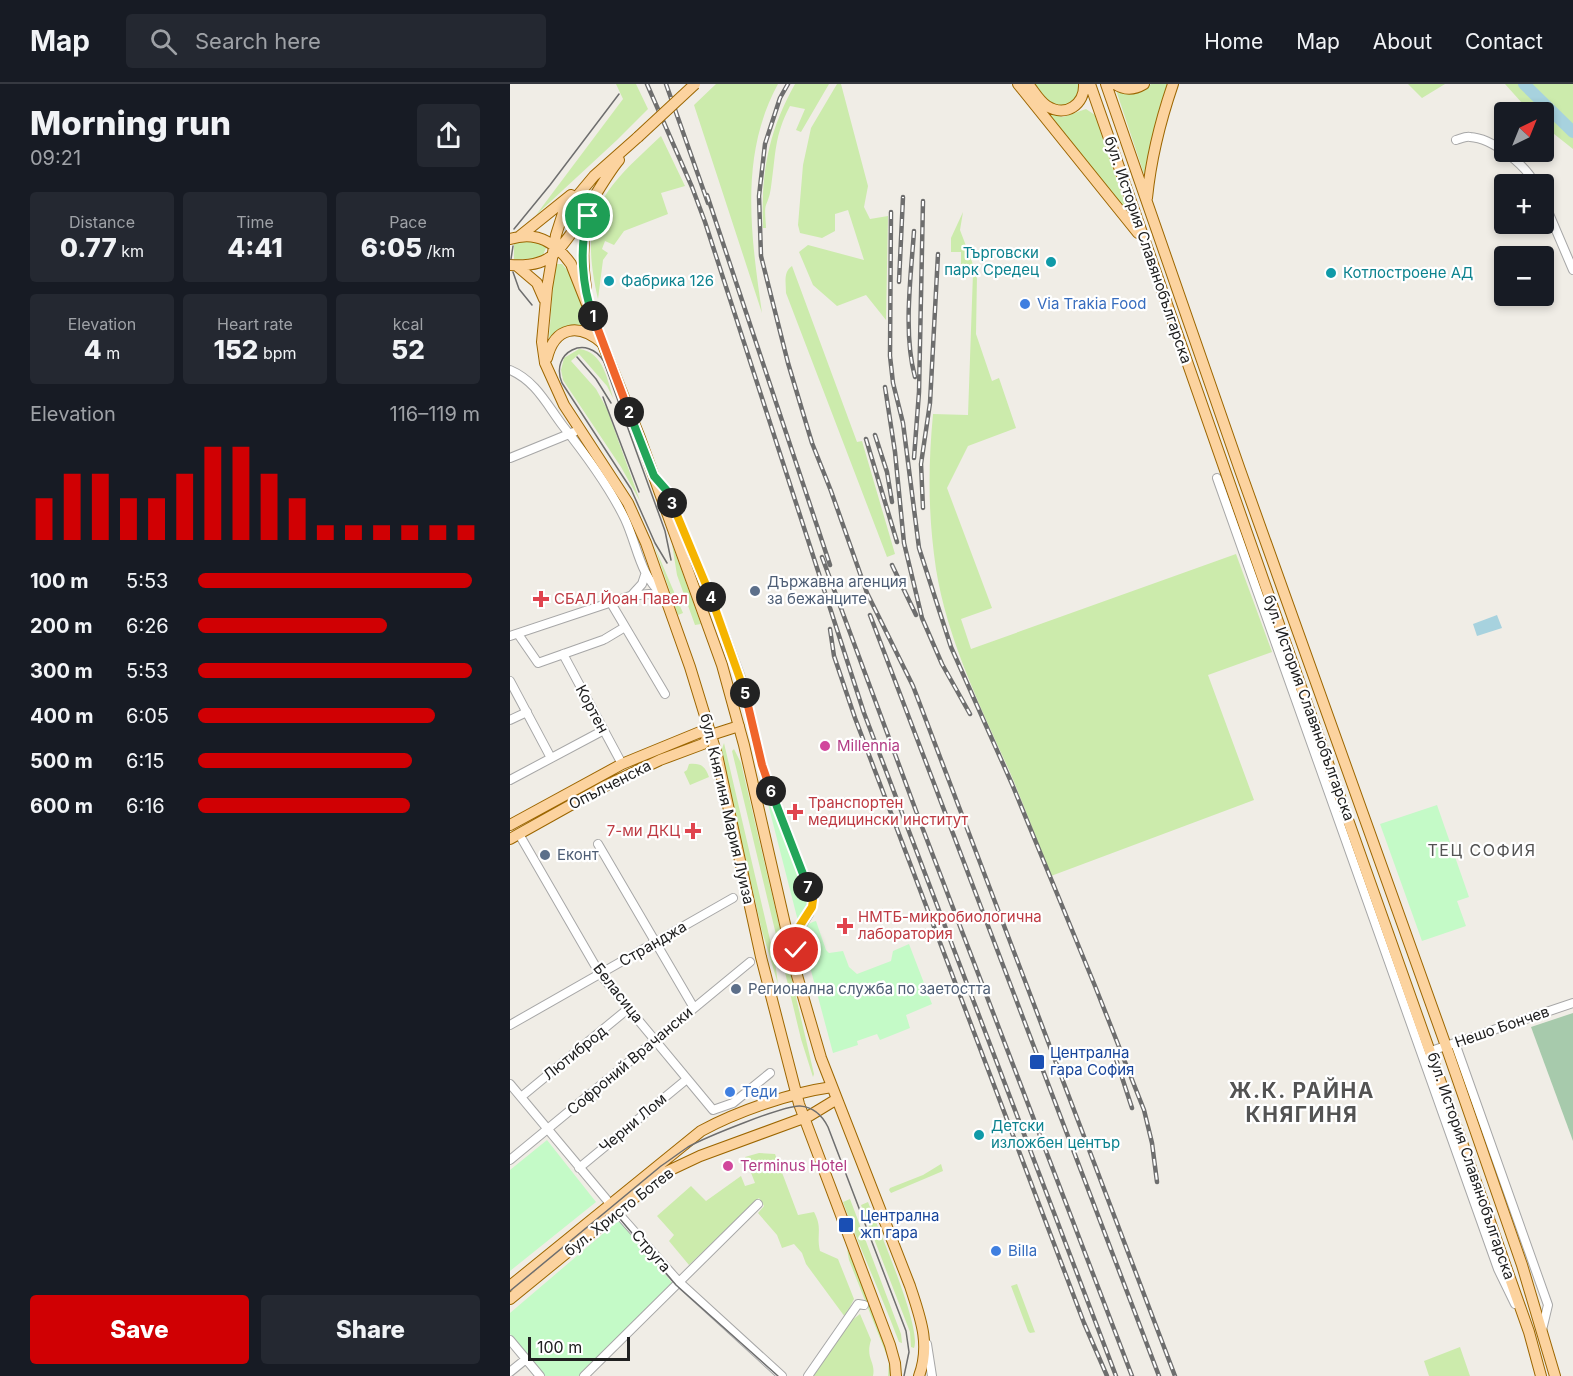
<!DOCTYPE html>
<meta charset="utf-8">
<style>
:root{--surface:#171b24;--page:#242831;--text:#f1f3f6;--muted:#9ea1a6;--line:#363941;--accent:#d00003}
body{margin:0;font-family:Inter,sans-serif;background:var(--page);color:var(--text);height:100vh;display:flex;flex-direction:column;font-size:22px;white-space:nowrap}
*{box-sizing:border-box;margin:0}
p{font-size:20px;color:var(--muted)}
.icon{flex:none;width:33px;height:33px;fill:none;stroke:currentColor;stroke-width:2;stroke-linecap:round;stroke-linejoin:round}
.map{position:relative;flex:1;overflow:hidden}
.drawer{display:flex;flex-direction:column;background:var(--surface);width:510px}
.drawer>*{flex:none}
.needle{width:39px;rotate:43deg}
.tools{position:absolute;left:984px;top:18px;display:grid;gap:12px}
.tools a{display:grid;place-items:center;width:60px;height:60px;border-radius:6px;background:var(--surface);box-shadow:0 3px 9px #0003;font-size:30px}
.scale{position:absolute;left:18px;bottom:15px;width:102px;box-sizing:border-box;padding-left:6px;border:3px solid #202020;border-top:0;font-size:16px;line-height:21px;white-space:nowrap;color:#202020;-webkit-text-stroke:4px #fff;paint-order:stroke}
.pin{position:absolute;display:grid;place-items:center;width:51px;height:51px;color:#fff;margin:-26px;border:3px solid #fff;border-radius:50%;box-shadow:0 2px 6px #0007}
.km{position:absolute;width:30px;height:30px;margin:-15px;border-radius:50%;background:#222;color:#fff;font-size:16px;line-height:30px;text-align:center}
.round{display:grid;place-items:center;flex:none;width:63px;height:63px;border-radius:6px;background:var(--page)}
.summary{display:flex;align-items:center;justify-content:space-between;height:102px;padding:0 30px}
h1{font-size:33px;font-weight:800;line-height:45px}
.figures{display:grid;grid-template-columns:repeat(3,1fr);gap:9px;height:102px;padding:6px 30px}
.figures div{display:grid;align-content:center;border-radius:6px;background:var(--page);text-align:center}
.figures b{font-size:26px;font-weight:800}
.figures small{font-size:16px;font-weight:400}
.figures p{font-size:16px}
.chart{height:168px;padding:12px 30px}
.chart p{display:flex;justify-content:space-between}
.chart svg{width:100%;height:108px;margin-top:6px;stroke:var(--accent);stroke-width:6}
.action{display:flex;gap:12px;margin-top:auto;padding:12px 30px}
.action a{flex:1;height:69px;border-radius:6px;background:var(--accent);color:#fff;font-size:24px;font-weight:800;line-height:69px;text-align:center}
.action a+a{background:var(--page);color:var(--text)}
ul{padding:0 30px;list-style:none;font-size:20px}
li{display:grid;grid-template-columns:96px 72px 1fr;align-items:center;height:45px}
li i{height:15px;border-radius:8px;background:var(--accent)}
header{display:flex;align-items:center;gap:36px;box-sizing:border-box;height:84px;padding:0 30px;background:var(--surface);border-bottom:2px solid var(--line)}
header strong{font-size:28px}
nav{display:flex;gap:33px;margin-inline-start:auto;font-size:21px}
.search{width:420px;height:54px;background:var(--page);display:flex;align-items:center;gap:15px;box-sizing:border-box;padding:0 21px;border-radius:6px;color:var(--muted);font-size:22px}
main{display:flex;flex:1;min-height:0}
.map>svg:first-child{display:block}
.grass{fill:#ccebac}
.cemetery{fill:#a7caac}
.park{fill:#c4fac7}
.water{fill:#a7d2de}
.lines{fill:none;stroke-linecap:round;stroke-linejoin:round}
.river{stroke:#a7d2de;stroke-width:12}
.minor-casing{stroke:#a7a7a7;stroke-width:10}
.major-casing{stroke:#9c6600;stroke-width:12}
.minor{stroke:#fff;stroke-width:8}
.major{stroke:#fcd39f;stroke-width:10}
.tram{stroke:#6e6e6e;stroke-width:1.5}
.rail-casing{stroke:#6e6e6e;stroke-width:4.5}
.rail{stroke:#fff;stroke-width:2;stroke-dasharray:7;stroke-linecap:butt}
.major-bridge-casing{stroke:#9c6600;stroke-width:12;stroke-linecap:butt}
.major-bridge{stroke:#fcd39f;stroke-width:10}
.split-1-casing{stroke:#fff;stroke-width:12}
.split-2-casing{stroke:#fff;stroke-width:12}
.split-3-casing{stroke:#fff;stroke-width:12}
.split-4-casing{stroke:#fff;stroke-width:12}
.split-5-casing{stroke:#fff;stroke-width:12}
.split-6-casing{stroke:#fff;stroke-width:12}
.split-7-casing{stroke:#fff;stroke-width:12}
.split-8-casing{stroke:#fff;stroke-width:12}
.split-1{stroke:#22a559;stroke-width:8}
.split-2{stroke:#f0652b;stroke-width:8}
.split-3{stroke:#22a559;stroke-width:8}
.split-4{stroke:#f5b400;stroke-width:8}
.split-5{stroke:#f5b400;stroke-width:8}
.split-6{stroke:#f0652b;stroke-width:8}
.split-7{stroke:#22a559;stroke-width:8}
.split-8{stroke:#f5b400;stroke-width:8}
.culture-dot{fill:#0f9aa8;stroke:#fff;stroke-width:2}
.shop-dot{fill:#3f7fe0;stroke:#fff;stroke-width:2}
.service-dot{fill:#5c6f8a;stroke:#fff;stroke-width:2}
.health-dot{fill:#e0444e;stroke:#fff;stroke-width:2}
.hotel-dot{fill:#d1479c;stroke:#fff;stroke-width:2}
.transit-dot{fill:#1a4fb4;stroke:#fff;stroke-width:2}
.labels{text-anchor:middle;stroke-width:4.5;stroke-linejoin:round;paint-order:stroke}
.street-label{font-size:15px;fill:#202020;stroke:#fff}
.culture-label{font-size:15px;fill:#0d838f;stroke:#fff;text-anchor:start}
.shop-label{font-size:15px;fill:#366cbe;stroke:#fff;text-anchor:start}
.service-label{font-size:15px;fill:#4e5e75;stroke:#fff;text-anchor:start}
.health-label{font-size:15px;fill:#be3a42;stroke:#fff;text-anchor:start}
.hotel-label{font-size:15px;fill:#b23c85;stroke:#fff;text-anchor:start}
.transit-label{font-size:15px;fill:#164399;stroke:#fff;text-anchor:start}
.neighbourhood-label{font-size:16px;letter-spacing:1.5px;fill:#535353;stroke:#fff}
.district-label{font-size:21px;font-weight:bold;letter-spacing:1.5px;fill:#535353;stroke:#fff}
</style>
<header>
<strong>Map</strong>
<div class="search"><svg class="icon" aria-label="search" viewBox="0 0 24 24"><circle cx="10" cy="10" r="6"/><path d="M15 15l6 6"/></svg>Search here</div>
<nav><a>Home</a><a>Map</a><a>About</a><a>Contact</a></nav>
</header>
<main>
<section class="drawer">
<div class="summary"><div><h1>Morning run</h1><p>09:21</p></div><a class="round"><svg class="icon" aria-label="share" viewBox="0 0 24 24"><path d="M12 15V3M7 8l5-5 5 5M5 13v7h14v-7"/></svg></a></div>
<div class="figures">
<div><p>Distance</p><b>0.77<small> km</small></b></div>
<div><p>Time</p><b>4:41</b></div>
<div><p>Pace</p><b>6:05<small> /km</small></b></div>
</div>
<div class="figures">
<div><p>Elevation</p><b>4<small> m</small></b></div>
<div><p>Heart rate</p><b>152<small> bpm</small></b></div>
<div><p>kcal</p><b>52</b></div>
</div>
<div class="chart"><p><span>Elevation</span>116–119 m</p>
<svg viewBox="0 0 160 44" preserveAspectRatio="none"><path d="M5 44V27M15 44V17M25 44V17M35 44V27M45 44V27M55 44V17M65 44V6M75 44V6M85 44V17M95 44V27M105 44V38M115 44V38M125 44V38M135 44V38M145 44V38M155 44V38"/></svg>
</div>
<ul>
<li><b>100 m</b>5:53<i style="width:97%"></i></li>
<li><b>200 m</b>6:26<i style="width:67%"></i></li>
<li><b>300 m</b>5:53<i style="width:97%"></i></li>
<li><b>400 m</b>6:05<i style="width:84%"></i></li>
<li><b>500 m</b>6:15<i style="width:76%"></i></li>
<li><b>600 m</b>6:16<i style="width:75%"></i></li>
</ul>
<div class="action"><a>Save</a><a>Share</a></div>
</section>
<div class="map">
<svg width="1063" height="1292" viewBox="0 0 1063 1292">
<rect width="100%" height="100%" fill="#f0ede6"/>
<path class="grass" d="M 106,0 L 126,0 L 138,25 L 107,56 L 26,131 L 113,15 Z
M 206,0 L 268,0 C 229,71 241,152 252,229 L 184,21 Z
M 285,0 L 319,0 L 291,48 L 286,46 L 295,25 L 280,22 C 264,52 266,70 261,103 C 260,110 259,114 256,121 C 254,127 256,137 256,144 L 253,144 C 251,89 258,48 285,0 Z
M 327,0 L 331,0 L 358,102 L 354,123 L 360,135 L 378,132 L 376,236 L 356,211 L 327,222 L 303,201 L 289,168 L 298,161 L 354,176 L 338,126 L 325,130 L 325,147 L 312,154 L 290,149 L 288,141 L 293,81 L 301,44 Z
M 514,0 L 545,31 L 553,33 L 576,25 L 585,31 L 619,132 Z
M 521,0 L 570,0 C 570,16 553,29 539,18 C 532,13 527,6 521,0 Z
M 641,0 L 659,0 C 648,32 637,62 636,96 L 605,3 L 636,5 Z
M 898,0 L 935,0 L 912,14 Z
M 995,0 L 1063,0 L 1063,65 L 1034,42 L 1034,28 L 1020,28 Z
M 151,52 L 175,102 L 151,109 L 158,130 L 114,147 L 104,161 L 95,157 L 92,165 L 98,169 L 93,176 L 88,215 C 68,128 91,108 151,52 Z
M 453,128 L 450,146 L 467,191 L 466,250 L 482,297 L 489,294 L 506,344 L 458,362 L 437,404 L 482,524 L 451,535 L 461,565 L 726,470 L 762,568 L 698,591 L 744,716 L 541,792 C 527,757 514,721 499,686 C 470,622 437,554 426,485 C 418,431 418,384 423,330 L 458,331 L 463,189 L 451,187 L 451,168 L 441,168 L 441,154 Z
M 20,156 L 34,160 L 36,164 L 33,171 L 26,174 L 4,176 L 4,159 Z
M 47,180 L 52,180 L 63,193 L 84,245 C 66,237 52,243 39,255 L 44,185 Z
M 282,182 L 347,358 L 352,357 L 385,470 L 377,473 L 276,209 C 276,199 273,188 282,182 Z
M 69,265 C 94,268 97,296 104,316 L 97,302 L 69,270 L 61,277 L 86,305 L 97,325 L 130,417 L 111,383 L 53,296 L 51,286 L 54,274 Z
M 162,460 L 191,540 L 185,541 L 167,491 Z
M 144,461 L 173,529 L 168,531 Z
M 214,659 L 265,877 L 268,900 L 252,847 L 211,668 Z
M 224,665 L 231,679 L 239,713 L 297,960 L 304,990 L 303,993 L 291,955 L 222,667 Z
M 179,680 C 191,679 195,682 199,693 L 180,701 L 174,688 L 177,686 Z
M 249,1069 L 265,1070 L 288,1131 L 304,1128 C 313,1145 306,1150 310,1167 L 328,1175 L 344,1215 L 335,1233 L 296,1180 L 292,1169 L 284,1160 L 272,1164 L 267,1151 L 248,1129 L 254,1122 L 249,1114 L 179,1181 L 159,1157 L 164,1151 L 147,1132 L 181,1102 L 196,1117 L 231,1092 L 235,1102 L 245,1099 L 235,1073 Z
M 431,1080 L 433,1087 L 381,1109 L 379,1106 L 380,1104 L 413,1091 Z
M 340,1115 L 391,1250 L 392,1259 L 389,1258 C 371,1210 350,1165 333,1118 Z
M 358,1118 C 368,1144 412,1244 404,1264 L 401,1263 L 400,1248 L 351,1121 Z
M 337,1165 L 359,1211 L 381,1281 L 381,1292 L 378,1292 L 379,1277 L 339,1176 Z
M 507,1200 L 525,1248 L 526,1248 L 520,1249 L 518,1247 L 501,1202 Z
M 350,1230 L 361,1256 C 355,1275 366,1277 363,1292 L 302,1292 L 341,1237 Z
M 950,1263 L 960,1292 L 919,1292 L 914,1277 Z"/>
<path class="cemetery" d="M 1063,929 L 1063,1057 L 1021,943 Z"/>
<path class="park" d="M 257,716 L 259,716 L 299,814 L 297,827 L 288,837 Z
M 927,721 L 959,813 L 947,817 L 956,842 L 912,857 L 870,740 Z
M 306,837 L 316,866 L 319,869 L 333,867 L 339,883 L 347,890 L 381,877 L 383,867 L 399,860 L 422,920 L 396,931 L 400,944 L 370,956 L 367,950 L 347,957 L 348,961 L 323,969 L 292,853 C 291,844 298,839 306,837 Z
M 37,1056 L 86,1118 L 0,1187 L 0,1086 Z
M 109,1136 L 164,1201 L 72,1292 L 35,1292 L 0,1250 L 0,1229 Z"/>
<path class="water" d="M 987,531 L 992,544 L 967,552 L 963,540 Z"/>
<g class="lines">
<path class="river" d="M 1014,0 L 1063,48"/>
<defs>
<path id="minor" d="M 946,56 C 950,55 956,52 960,53 C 982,54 1016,81 1025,100
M 1034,118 L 1063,186
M 0,286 C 26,297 37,321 53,342 C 76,371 99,402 115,435 C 128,463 129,491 154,512
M 0,374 L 64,348
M 707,394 L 988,1185 L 1005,1220
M 146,395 L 158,408 L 203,518 L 231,594 L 252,681 L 303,816 L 299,830 L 288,847 L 286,875
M 121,512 L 132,500 L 135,491
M 101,519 L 155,610
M 8,550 L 28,579 L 93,556
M 0,552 L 120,512 L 139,510 L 155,512
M 95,555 L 115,543
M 53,570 L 112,680
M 0,597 L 41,674
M 0,636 L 17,628
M 0,696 L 94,646
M 9,750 L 90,890 L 203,1026 L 223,1019 L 260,989
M 88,760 L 184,924
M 0,941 L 223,814
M 945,959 L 1038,1221 L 1032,1246
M 921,967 L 1063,919
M 0,1000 L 107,1128 L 169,1198 L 272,1292
M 11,1013 L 119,924
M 0,1076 L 240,878
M 69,1084 L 177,995
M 0,1256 L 30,1292
M 417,1260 L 422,1292
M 0,1288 L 16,1275
M 74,1292 L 248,1120
M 298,1292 L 348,1220 L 354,1221"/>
<path id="major" d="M 508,0 L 628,149
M 518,0 C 524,7 529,17 537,22 C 556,34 575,20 574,0
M 580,0 C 723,417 874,832 1019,1248 L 1031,1292
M 596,0 L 730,386 L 936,962 L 1012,1181 L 1045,1292
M 605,0 C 614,6 624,6 634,0
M 128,53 L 84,92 L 53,129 L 46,151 L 37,204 L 32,258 L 35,279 L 54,321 L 118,419 L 136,459 L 180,583 L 207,671 L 251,873 L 289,1020 L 380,1261 L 385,1279 L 386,1292
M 637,114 C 641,74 650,38 663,0
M 10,152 L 61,111
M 0,155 C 27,146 46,159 61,180 L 130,354 L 212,581 L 234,661 L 286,888 L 311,974 L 400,1202 C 410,1233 421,1260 409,1292
M 0,181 C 11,182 27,181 37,175 C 59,164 89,99 109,76
M 7,182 L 27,199 L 34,215
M 76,204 C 72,177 71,150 81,125
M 37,274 C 45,242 69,239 92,259
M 0,741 L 112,680 L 190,648 L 201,651
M 0,755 L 93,703 L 150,676 L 193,660 L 201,651 L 229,642
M 0,1202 L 191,1047 C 228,1027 280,1009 322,1003
M 0,1215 L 156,1088 L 190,1072 L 299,1032 L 327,1015"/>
</defs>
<use href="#minor" class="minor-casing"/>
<use href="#major" class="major-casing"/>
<use href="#minor" class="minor"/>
<use href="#major" class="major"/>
<path class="tram" d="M 4,145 L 40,101 L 109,10
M 1,175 L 3,162
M 3,188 L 9,205 L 22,221
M 67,273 L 86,295 L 101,319
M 93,313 L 129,408
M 157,479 L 145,459 L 121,405 L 52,299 C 39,268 78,249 94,278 L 155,447 L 161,476
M 96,1132 L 103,1131 L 110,1135 L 166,1201 L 268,1292
M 0,1207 L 151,1082 C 160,1076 169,1069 178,1063 C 194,1054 274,1021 290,1022 C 303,1023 312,1031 318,1043 L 396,1247 L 399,1268 L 394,1292"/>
<defs>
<path id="rail" d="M 137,0 L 182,103 L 195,138 L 354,629 L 606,1292
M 156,0 L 198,119
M 278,0 L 270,14 L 255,60 L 249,112 L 251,172 L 278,279 L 302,359 L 321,407 L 357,509 L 403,602 L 665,1292
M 197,111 L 320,481
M 381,128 L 380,272 L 383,299 L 393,339 L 409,464 L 441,563 L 502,700 L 585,902 L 634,1026 L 642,1059 L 647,1098
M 404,147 C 401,192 393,249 405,293
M 389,198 L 393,113
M 375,303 L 385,368 L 394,459 L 412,534 L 432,580 L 460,630
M 365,351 L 377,388 L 382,418
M 356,355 L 387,458
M 404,374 L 409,308 L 413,117
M 413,424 L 411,380 L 420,319 L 428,170
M 312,473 L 409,735 L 622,1292
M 382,481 L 406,531
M 360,531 L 649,1292
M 320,545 L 324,572 L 345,634 L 574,1239 L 597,1292
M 606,975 L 622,1024"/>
</defs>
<use href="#rail" class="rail-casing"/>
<use href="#rail" class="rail"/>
<defs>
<path id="major-bridge" d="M 128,53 L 185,0"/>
</defs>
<use href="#major-bridge" class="major-bridge-casing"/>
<use href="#major-bridge" class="major-bridge"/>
</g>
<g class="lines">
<defs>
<path id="split-1" d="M 78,132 C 69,162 72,203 83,232"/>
<path id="split-2" d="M 83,232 L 119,328"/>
<path id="split-3" d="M 119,328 L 144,392 L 158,408 L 162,419"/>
<path id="split-4" d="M 162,419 L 201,513"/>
<path id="split-5" d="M 201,513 L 235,609"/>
<path id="split-6" d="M 235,609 L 252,681 L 261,707"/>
<path id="split-7" d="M 261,707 L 298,803"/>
<path id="split-8" d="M 286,866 L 289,843 L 302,823 L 303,816 L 298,803"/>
</defs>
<use href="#split-1" class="split-1-casing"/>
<use href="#split-2" class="split-2-casing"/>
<use href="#split-3" class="split-3-casing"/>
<use href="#split-4" class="split-4-casing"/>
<use href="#split-5" class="split-5-casing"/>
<use href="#split-6" class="split-6-casing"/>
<use href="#split-7" class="split-7-casing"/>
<use href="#split-8" class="split-8-casing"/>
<use href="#split-1" class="split-1"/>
<use href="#split-2" class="split-2"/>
<use href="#split-3" class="split-3"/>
<use href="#split-4" class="split-4"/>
<use href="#split-5" class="split-5"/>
<use href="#split-6" class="split-6"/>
<use href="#split-7" class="split-7"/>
<use href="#split-8" class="split-8"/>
</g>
<g class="culture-dot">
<circle cx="541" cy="178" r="6"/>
<circle cx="821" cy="189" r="6"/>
<circle cx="99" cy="197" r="6"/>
<circle cx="469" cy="1051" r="6"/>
</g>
<g class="shop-dot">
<circle cx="515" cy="220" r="6"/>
<circle cx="220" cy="1008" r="6"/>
<circle cx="486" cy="1167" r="6"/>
</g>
<g class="service-dot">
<circle cx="245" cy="507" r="6"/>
<circle cx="35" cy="771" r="6"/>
<circle cx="226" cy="905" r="6"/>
</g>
<g class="health-dot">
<path d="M28 506h6v6h6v6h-6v6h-6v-6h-6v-6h6z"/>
<path d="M282 719h6v6h6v6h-6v6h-6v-6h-6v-6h6z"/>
<path d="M180 738h6v6h6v6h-6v6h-6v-6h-6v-6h6z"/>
<path d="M332 833h6v6h6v6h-6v6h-6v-6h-6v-6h6z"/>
</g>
<g class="hotel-dot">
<circle cx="315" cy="662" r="6"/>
<circle cx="218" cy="1082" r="6"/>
</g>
<g class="transit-dot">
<rect x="519" y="970" width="16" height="16" rx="3"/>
<rect x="328" y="1133" width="16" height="16" rx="3"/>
</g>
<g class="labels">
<g class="street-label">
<text transform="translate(638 166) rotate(71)" y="5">бул. История Славянобългарска</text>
<text transform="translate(799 624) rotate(70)" y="5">бул. История Славянобългарска</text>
<text transform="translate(82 625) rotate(62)" y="5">Кортен</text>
<text transform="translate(100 701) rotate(-27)" y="5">Опълченска</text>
<text transform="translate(217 725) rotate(77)" y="5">бул. Княгиня Мария Луиза</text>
<text transform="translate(143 860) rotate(-30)" y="5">Странджа</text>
<text transform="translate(108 909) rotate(52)" y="5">Беласица</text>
<text transform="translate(992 943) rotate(-19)" y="5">Нешо Бончев</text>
<text transform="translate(65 969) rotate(-39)" y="5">Лютиброд</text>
<text transform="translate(120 977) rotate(-40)" y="5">Софроний Врачански</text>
<text transform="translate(123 1039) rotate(-40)" y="5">Черни Лом</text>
<text transform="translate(961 1082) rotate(71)" y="5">бул. История Славянобългарска</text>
<text transform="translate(109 1128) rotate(-38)" y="5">бул. Христо Ботев</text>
<text transform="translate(141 1167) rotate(49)" y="5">Струга</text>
</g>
<g class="culture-label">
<text x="529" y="174" text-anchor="end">Търговски<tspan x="529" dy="17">парк Средец</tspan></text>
<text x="833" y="194">Котлостроене АД</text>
<text x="111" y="202">Фабрика 126</text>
<text x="481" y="1047">Детски<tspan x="481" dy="17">изложбен център</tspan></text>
</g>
<g class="shop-label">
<text x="527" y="225">Via Trakia Food</text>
<text x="232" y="1013">Теди</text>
<text x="498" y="1172">Billa</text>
</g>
<g class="service-label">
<text x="257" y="503">Държавна агенция<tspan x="257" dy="17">за бежанците</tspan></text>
<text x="47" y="776">Еконт</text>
<text x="238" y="910">Регионална служба по заетостта</text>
</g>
<g class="health-label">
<text x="44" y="520">СБАЛ Йоан Павел</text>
<text x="298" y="724">Транспортен<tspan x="298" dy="17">медицински институт</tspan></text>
<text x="170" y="752" text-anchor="end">7-ми ДКЦ</text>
<text x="348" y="838">НМТБ-микробиологична<tspan x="348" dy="17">лаборатория</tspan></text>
</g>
<g class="hotel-label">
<text x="327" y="667">Millennia</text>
<text x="230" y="1087">Terminus Hotel</text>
</g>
<g class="transit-label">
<text x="540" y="974">Централна<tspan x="540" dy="17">гара София</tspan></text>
<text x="350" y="1137">Централна<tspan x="350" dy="17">жп гара</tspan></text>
</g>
<g class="neighbourhood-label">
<text x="972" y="772">ТЕЦ СОФИЯ</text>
</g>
<g class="district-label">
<text x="792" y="1014">Ж.К. РАЙНА<tspan x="792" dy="24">КНЯГИНЯ</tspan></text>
</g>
</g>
</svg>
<div class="tools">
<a><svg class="needle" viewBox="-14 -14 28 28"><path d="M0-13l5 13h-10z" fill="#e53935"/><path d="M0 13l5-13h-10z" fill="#9ea1a6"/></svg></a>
<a>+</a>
<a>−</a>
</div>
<div class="scale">100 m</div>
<div class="pin" style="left:78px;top:132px;background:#1e9e55"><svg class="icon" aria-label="arrive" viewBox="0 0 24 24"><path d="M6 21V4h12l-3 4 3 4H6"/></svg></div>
<div class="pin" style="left:286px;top:866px;background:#d93025"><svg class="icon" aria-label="check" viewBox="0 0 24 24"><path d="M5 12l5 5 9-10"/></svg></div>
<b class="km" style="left:83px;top:232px">1</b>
<b class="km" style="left:119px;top:328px">2</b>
<b class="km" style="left:162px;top:419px">3</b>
<b class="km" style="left:201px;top:513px">4</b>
<b class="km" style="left:235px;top:609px">5</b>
<b class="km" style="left:261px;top:707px">6</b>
<b class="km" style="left:298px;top:803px">7</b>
</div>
</main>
